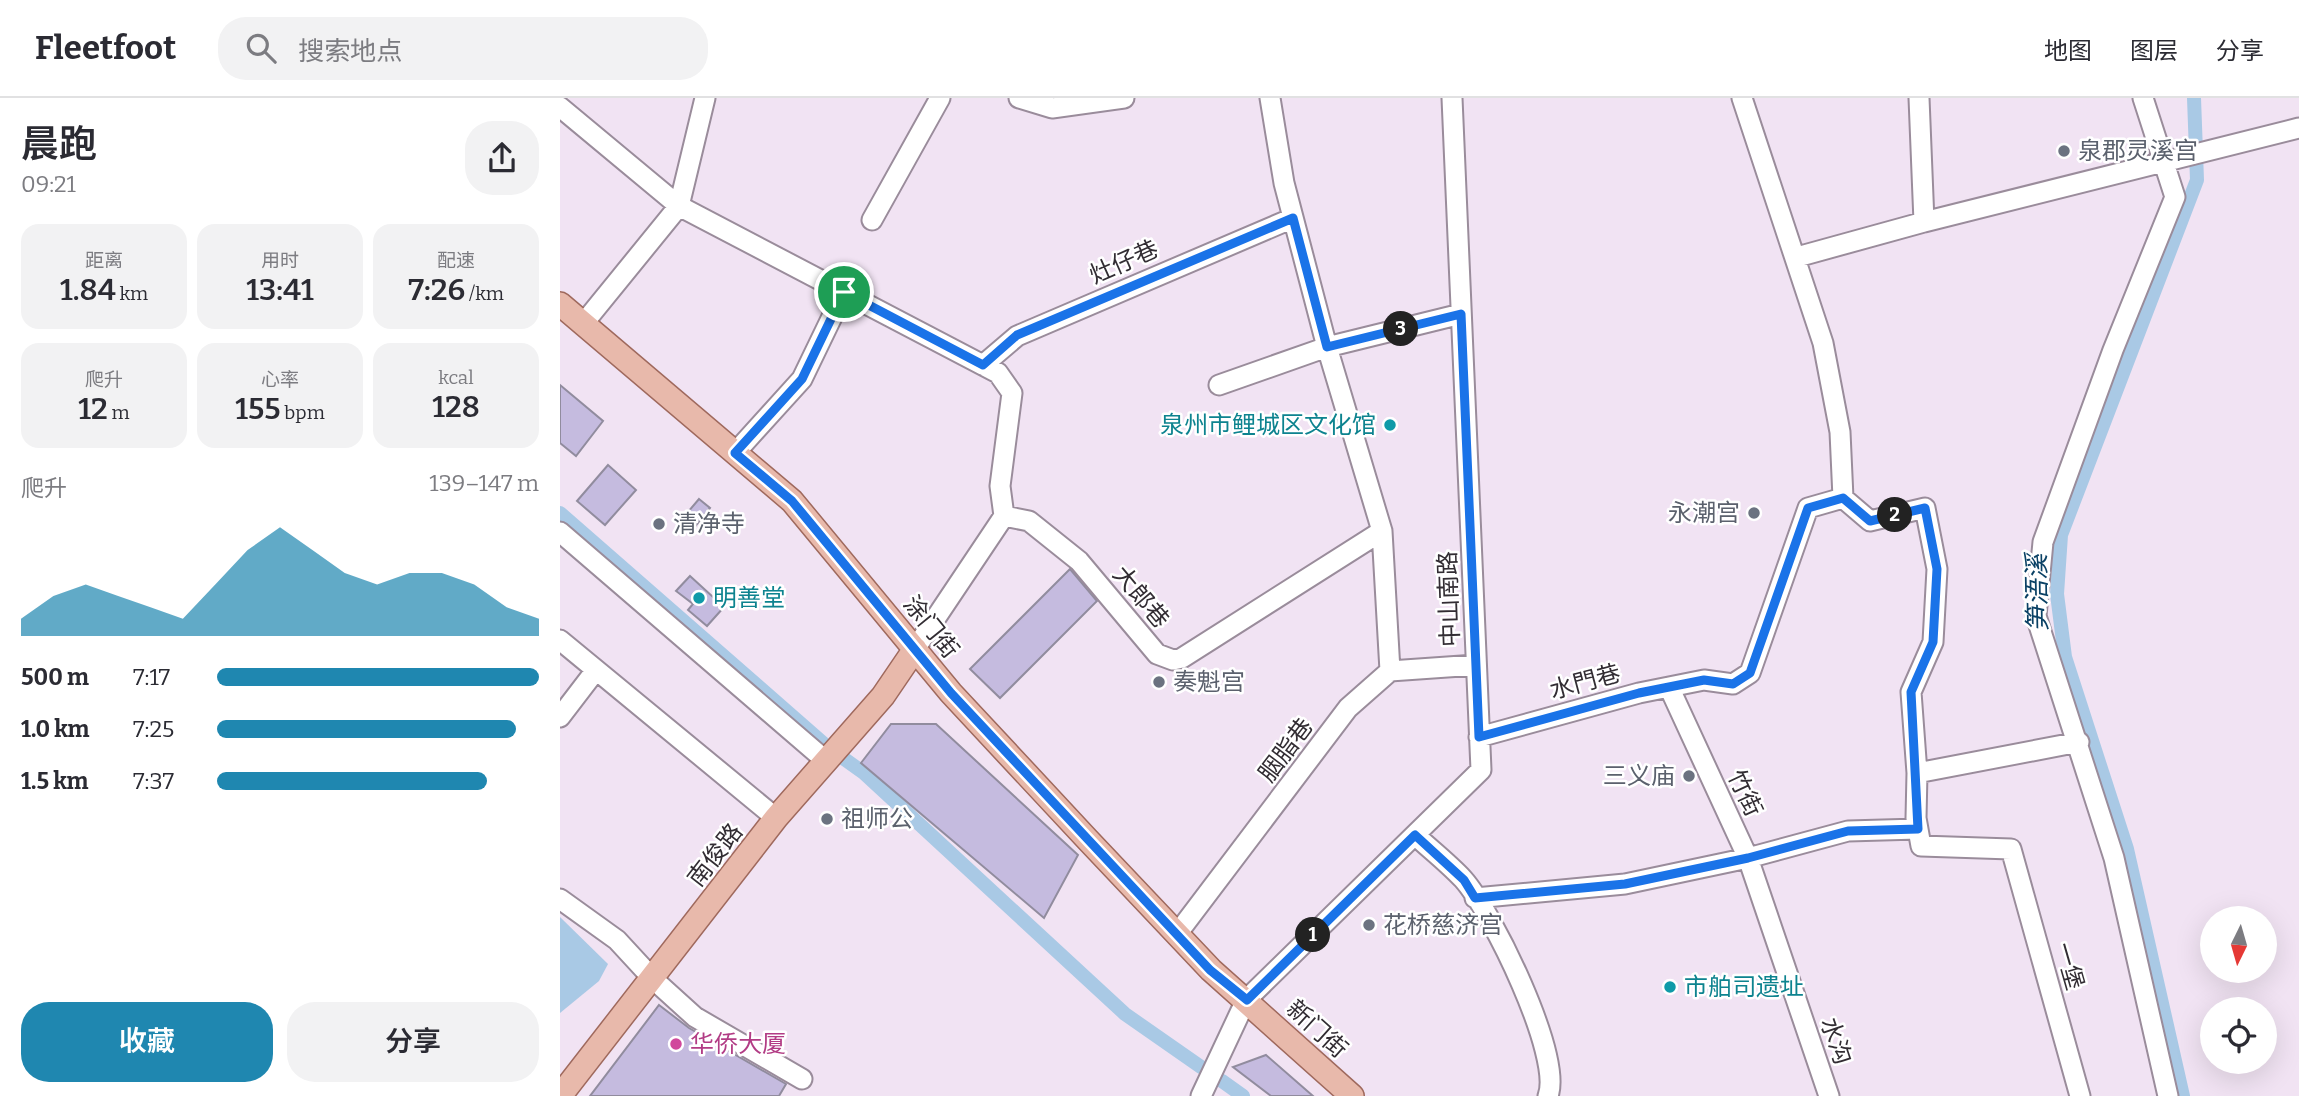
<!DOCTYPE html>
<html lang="zh">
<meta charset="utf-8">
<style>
:root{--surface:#fff;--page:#f2f2f3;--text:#2b2b33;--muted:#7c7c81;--line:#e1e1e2;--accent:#1f87b0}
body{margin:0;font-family:Bitter,"Noto Sans SC",serif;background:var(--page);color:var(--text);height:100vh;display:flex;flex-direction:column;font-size:26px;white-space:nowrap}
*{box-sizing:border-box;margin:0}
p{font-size:23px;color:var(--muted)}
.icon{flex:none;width:38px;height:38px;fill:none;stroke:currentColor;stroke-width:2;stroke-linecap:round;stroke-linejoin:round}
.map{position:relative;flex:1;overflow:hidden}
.details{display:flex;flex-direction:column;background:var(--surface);width:560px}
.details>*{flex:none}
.needle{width:46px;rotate:185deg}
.fabs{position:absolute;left:1640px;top:808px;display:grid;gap:14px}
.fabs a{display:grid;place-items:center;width:77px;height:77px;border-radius:50%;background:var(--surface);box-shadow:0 7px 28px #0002;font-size:35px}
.pin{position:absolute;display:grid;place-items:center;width:60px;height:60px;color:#fff;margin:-30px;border:4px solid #fff;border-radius:50%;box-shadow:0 2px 7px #0007}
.km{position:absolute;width:35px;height:35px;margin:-18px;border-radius:50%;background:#222;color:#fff;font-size:19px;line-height:35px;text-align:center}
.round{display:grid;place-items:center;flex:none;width:74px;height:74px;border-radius:28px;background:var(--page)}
.overview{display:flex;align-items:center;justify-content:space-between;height:119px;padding:0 21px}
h1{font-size:38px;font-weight:600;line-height:52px}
.figures{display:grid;grid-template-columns:repeat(3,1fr);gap:10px;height:119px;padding:7px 21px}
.figures div{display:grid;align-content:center;border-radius:18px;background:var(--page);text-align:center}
.figures b{font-size:30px;font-weight:600}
.figures small{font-size:19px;font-weight:400}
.figures p{font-size:19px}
.chart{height:196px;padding:14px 21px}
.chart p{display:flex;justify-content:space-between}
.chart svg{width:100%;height:126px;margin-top:7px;fill:var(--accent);opacity:.7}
.primary-button{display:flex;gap:14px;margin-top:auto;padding:14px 21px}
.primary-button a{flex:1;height:80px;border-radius:28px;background:var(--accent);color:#fff;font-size:28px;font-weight:600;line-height:80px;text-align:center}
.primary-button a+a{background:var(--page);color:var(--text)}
ul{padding:0 21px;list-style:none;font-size:23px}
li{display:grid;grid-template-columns:112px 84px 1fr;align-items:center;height:52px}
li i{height:18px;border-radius:9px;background:var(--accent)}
header{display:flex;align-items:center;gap:42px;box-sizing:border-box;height:98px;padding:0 35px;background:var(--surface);border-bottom:2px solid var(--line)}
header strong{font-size:33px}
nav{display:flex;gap:38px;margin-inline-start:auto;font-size:24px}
.search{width:490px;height:63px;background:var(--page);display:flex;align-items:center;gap:18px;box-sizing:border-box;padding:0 24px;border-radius:28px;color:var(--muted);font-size:26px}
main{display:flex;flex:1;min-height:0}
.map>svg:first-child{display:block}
.water{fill:#a9c9e5}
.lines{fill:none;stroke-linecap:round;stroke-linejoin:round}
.canal{stroke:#a9c9e5;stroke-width:14}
.building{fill:#c5bbdf;stroke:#918c9e;stroke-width:2}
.minor-casing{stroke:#9a8c9b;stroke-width:23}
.major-casing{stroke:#9f695d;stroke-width:26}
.minor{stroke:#fff;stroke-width:19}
.major{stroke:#e8b9ab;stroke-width:23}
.route-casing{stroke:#fff;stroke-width:14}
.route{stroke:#1a73e8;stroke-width:9}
.worship-dot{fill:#6b7280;stroke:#fff;stroke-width:2.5}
.culture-dot{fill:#0f9aa8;stroke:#fff;stroke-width:2.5}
.hotel-dot{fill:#d1479c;stroke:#fff;stroke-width:2.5}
.labels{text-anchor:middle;stroke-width:5;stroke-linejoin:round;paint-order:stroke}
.worship-label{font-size:24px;fill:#5b616d;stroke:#fff;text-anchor:start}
.street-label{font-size:24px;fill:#322d33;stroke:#fff}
.culture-label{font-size:24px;fill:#0d838f;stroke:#fff;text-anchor:start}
.hotel-label{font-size:24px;fill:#b23c85;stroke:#fff;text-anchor:start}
.water-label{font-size:26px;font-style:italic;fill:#0a4165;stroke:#fff}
</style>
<header>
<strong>Fleetfoot</strong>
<div class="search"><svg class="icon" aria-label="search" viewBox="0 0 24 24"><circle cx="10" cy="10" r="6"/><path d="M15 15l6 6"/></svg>搜索地点</div>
<nav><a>地图</a><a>图层</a><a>分享</a></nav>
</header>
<main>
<section class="details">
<div class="overview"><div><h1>晨跑</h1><p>09:21</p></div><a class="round"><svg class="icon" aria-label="share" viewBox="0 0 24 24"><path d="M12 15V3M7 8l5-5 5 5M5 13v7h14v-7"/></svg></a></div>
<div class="figures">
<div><p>距离</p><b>1.84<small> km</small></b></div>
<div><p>用时</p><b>13:41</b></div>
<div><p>配速</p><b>7:26<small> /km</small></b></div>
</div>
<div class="figures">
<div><p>爬升</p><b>12<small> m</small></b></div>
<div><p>心率</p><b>155<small> bpm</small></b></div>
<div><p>kcal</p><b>128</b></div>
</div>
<div class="chart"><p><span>爬升</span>139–147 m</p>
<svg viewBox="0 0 160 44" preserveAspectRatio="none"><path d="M0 44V38L10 30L20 26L30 30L40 34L50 38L60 26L70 14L80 6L90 14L100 22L110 26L120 22L130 22L140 26L150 34L160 38V44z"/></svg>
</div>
<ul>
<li><b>500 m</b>7:17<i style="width:100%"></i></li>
<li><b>1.0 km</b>7:25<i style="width:93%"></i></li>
<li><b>1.5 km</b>7:37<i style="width:84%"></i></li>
</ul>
<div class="primary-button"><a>收藏</a><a>分享</a></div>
</section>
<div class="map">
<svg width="1739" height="998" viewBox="0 0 1739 998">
<rect width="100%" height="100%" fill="#f1e3f3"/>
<path class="water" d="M 0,819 L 48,866 L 39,883 L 0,915 Z"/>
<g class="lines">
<path class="canal" d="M 0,415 L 263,645
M 283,660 L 304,675 L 565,916 L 641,969
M 662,983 L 683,998
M 1623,998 L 1567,751 L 1505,559 L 1497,496 L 1501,437 L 1637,82 L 1634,0"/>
</g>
<path class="building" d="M 0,287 L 43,323 L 16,358 L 0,345 Z
M 48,367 L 76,392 L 45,427 L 17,403 Z
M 139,401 L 150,410 L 133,431 L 122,421 Z
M 510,471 L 537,503 L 440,600 L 410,571 Z
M 130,478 L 164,509 L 147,528 L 128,512 L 133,506 L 116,493 Z
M 331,626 L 376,626 L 518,757 L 484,820 L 301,665 Z
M 99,907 L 129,930 L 226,986 L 219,998 L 30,998 Z
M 706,957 L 753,998 L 711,998 L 673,969 Z"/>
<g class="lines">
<defs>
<path id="minor" d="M 145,0 L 119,108 L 438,275 L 452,295 L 440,388 L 444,418
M 459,0 L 492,10 L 564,0
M 710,0 L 724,85 L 767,249 L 822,433 L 830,573
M 1359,0 L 1364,124
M 1583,0 L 1615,99 L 1553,252 L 1483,444 L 1476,518 L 1554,760 L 1608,998
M 0,9 L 119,108 L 23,226
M 312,122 L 380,0
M 1237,159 L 1364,124 L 1739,30
M 423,267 L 457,238 L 733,120
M 659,287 L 767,249 L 901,216
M 175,355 L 242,281 L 284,194
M 1283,400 L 1310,423 L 1365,410 L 1377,471 L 1373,544 L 1351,594 L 1357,675 L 1356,720 L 1361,748 L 1451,751 L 1520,998
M 0,434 L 265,662
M 0,542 L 216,720
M 355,551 L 444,418 L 469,423 L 519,463 L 597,556 L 613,562 L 622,560 L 822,433
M 1109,589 L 1188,760 L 1269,998
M 0,619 L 36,572
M 919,639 L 1079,595 L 1144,582 L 1173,586 L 1190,575 L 1248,410 L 1283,400 L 1280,334 L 1263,245 L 1182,0
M 1357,675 L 1519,644
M 855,737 C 870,751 888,765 903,781 C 931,812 1003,958 988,998
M 915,800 L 1065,786 L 1188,760 L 1288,733 L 1358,731
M 0,801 L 57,842 L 93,881 L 135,919 L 242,981
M 617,836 L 788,610 L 830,573 L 916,567
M 641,998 L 686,902 L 921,672 L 892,0"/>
<path id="major" d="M 0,206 L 232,403 L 391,595 L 527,741 L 651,872 L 792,998
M 0,998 L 216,720 L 323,598 L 355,551"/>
</defs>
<use href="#minor" class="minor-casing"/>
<use href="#major" class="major-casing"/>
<use href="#minor" class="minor"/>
<use href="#major" class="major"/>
</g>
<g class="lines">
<defs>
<path id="route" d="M 733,120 L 767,249 L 901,216 L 919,639 L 1079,595 L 1144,582 L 1173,586 L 1190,575 L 1248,410 L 1283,400 L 1310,423 L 1365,410 L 1377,471 L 1373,544 L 1351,594 L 1358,731 L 1288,733 L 1188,760 L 1065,786 L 915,800 L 904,782 L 855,737 L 687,902 L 650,872 L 391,595 L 232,403 L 175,355 L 242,281 L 284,194 L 423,267 L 457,237 Z"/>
</defs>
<use href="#route" class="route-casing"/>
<use href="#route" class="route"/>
</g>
<g class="worship-dot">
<circle cx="1504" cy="53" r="7"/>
<circle cx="1194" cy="415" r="7"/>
<circle cx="99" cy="426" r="7"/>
<circle cx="599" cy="584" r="7"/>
<circle cx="1129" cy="678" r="7"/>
<circle cx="267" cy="721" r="7"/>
<circle cx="809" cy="827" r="7"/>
</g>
<g class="culture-dot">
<circle cx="830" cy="327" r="7"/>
<circle cx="139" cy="500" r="7"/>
<circle cx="1110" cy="889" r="7"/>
</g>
<circle class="hotel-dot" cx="116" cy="946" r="7"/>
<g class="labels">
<g class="worship-label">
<text x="1518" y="61">泉郡灵溪宫</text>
<text x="1180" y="423" text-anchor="end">永潮宫</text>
<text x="113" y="434">清净寺</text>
<text x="613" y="592">奏魁宫</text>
<text x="1115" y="686" text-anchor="end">三义庙</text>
<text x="281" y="729">祖师公</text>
<text x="823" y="835">花桥慈济宫</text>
</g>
<g class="street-label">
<text transform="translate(564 164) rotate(-24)" y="8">灶仔巷</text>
<text transform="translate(581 499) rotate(50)" y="8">大郎巷</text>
<text transform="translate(889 501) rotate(-92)" y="8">中山南路</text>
<text transform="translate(371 529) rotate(51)" y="8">涂门街</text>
<text transform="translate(1025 584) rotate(-15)" y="8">水門巷</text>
<text transform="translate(726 652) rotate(-53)" y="8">胭脂巷</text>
<text transform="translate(1185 695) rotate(65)" y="8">竹街</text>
<text transform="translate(155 757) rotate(-52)" y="8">南俊路</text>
<text transform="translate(1509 868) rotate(74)" y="8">一堡</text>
<text transform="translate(757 931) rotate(42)" y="8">新门街</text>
<text transform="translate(1276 943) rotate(71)" y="8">水沟</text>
</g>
<g class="culture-label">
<text x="816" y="335" text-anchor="end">泉州市鲤城区文化馆</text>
<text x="153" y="508">明善堂</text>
<text x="1124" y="897">市舶司遗址</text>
</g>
<g class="hotel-label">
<text x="130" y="954">华侨大厦</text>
</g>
<g class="water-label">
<text transform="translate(1477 495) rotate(-91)" y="9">笋浯溪</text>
</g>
</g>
</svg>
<div class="fabs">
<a><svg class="needle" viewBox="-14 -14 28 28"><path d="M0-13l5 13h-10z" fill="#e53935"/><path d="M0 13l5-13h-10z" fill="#7c7c81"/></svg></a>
<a><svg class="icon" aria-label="locate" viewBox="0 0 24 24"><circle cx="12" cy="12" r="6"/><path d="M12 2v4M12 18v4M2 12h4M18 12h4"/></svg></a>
</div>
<div class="pin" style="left:284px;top:194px;background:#1e9e55"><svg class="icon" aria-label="arrive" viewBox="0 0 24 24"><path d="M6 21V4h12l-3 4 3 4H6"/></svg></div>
<b class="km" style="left:753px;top:837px">1</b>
<b class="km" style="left:1335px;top:417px">2</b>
<b class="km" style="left:841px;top:231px">3</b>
</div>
</main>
